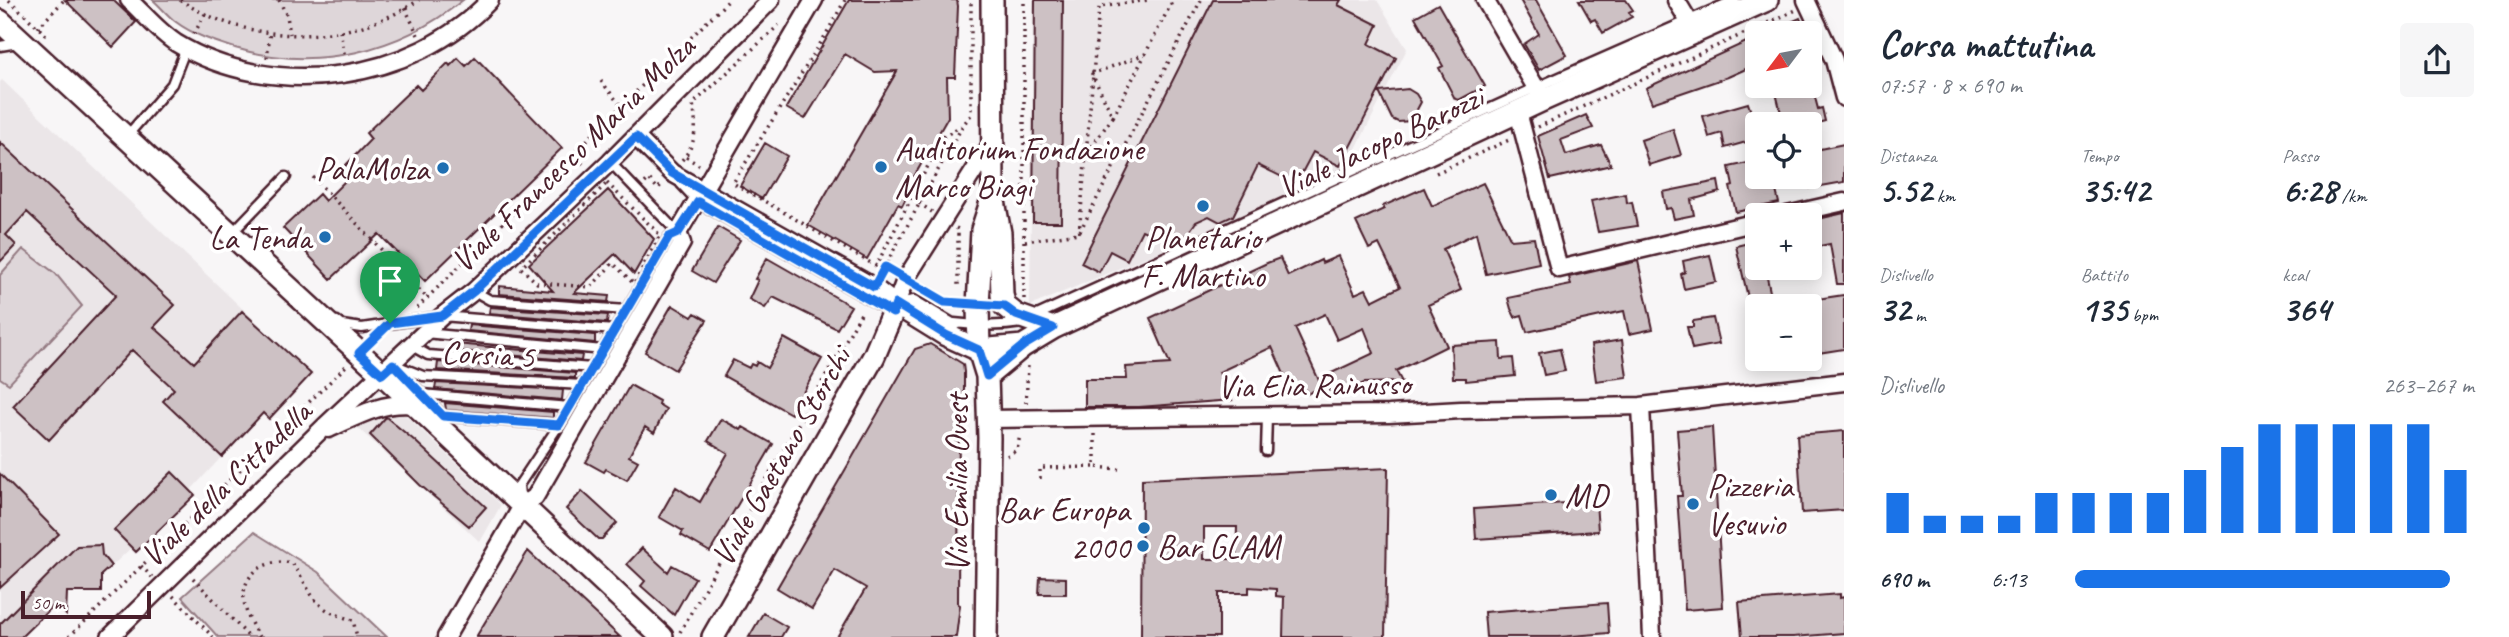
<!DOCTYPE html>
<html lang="it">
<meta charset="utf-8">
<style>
:root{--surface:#fff;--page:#f6f6f7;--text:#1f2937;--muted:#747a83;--accent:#1a73e8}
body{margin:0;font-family:Caveat,sans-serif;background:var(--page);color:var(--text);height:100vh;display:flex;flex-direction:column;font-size:26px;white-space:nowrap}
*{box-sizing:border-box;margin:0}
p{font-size:23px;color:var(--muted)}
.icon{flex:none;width:38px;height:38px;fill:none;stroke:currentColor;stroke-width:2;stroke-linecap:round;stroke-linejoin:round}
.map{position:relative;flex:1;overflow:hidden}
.details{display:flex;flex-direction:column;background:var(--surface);width:665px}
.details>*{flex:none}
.needle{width:46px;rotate:238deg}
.fabs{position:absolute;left:1745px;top:21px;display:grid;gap:14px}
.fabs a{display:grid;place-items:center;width:77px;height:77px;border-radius:7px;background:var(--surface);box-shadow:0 4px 18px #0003;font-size:35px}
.scale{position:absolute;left:21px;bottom:18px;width:130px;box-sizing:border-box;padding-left:7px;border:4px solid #4a1f2b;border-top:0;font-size:19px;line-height:24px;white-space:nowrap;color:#4a1f2b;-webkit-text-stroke:5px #fff;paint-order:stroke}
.pin{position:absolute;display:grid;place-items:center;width:60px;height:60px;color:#fff;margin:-72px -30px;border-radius:50% 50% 50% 0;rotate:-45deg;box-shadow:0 0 7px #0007}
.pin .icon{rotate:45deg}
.round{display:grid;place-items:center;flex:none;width:74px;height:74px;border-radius:7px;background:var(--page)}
.head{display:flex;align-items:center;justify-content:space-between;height:119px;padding:0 35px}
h1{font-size:38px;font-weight:600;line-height:52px}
.stats{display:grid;grid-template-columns:repeat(3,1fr);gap:10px;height:119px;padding:7px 35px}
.stats div{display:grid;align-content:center}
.stats b{font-size:35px;font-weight:600}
.stats small{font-size:19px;font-weight:400}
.stats p{font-size:19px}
.chart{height:196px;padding:14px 35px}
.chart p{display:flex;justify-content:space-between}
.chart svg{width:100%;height:126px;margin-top:7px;stroke:var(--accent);stroke-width:6}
ul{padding:0 35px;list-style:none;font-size:23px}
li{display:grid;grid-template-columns:112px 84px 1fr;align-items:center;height:52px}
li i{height:18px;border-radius:9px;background:var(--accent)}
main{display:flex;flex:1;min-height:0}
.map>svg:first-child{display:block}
.built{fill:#ebe6e8}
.green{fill:#ded6d9;stroke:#947a82;stroke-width:2}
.building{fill:#cdc1c4;stroke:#4a1f2b;stroke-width:2;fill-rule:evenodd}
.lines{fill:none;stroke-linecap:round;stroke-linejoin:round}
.lane-casing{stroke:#4a1f2b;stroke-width:13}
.street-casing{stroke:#4a1f2b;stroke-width:21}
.secondary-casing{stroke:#4a1f2b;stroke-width:26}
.path{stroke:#4a1f2b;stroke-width:3.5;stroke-dasharray:2 5;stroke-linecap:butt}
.lane{stroke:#fff;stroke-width:8}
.street{stroke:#fff;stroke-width:16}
.secondary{stroke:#fff;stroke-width:21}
.route-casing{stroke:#fff;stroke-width:14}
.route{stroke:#1a73e8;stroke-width:9}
.poi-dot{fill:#1f6fb2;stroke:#fff;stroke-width:2.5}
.labels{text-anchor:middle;stroke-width:7;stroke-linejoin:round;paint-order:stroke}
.street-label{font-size:33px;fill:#4a1f2b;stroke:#fff}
.poi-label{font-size:33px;fill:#4a1f2b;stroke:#fff;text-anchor:start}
</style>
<main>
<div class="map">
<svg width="1844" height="637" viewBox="0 0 1844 637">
<rect width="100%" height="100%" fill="#f8f6f7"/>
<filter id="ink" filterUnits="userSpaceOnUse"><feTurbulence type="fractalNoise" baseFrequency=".0143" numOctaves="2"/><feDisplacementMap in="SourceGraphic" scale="14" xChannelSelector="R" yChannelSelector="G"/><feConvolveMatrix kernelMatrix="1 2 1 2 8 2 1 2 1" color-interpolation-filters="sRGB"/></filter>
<g filter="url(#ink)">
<path class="built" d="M 1033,0 L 1377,0 L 1407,49 L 1345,170 L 1298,193 L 1030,306 Z
M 2,80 L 311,374 L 269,419 L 262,413 L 191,490 L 171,472 L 114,529 L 132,547 L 102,575 L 101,592 L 68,592 L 66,615 L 55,604 L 0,637 L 0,82 Z
M 400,410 L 501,505 L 480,542 L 358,428 L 369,418 Z"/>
<path class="green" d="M 153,0 L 463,0 C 399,52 315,72 235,48 C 216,42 193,35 176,22 C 168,16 161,7 153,0 Z
M 23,249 L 56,274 L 82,306 L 9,384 L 0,378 L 0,275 Z
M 254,532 L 318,572 L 387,637 L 218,637 L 182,597 Z"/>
<path class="building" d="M 65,0 L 113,0 L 136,22 L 113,47 Z
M 849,0 L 957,0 L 958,6 L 955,77 L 947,77 L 948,117 L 907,189 L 910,190 L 902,206 L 898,204 L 867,259 L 808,225 L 897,71 L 875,72 L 845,54 L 805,119 L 786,108 Z
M 1035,0 L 1063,0 L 1061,222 L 1033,222 Z
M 1213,0 L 1341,0 L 1338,5 L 1378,25 L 1369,44 L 1396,58 L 1340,166 L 1313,152 L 1296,184 L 1258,165 L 1233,216 L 1220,222 L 1209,216 L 1196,222 L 1186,236 L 1175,240 L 1163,239 L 1142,230 L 1127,260 L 1110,251 L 1099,272 L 1081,263 Z
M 1520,0 L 1536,0 L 1567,55 L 1539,70 L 1524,44 L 1539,34 Z
M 1579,0 L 1626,0 L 1633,10 L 1629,12 L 1632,17 L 1603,33 L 1595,19 L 1591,21 Z
M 1438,4 L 1485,86 L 1459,100 L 1455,99 L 1439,68 L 1443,66 L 1415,17 Z
M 1800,18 L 1806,33 L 1766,33 Z
M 1757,37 L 1757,64 L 1728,77 L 1652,103 L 1646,88 Z
M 475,57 L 562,148 L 425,281 L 379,234 L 331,279 L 283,228 L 319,194 L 325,201 L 352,174 L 344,167 L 371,139 L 366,133 L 416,85 L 421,90 L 448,63 L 450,66 L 458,58 L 466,66 Z
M 1788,86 L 1812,86 L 1818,109 L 1822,108 L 1825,121 L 1814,124 L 1796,124 L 1793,114 L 1782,117 L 1775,89 Z
M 1408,89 L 1416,94 L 1421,102 L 1411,121 L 1398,122 L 1392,119 L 1379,92 Z
M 1748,103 L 1757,131 L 1757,139 L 1725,148 L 1722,133 L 1709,137 L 1703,116 Z
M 1586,115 L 1593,128 L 1561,140 L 1566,155 L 1601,145 L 1611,165 L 1550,179 L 1538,136 Z
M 1673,129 L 1681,155 L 1649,165 L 1641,140 Z
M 0,142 L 175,305 L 154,327 L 194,363 L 242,311 L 311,374 L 269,419 L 263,413 L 222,457 L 163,401 L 174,389 L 132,350 L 49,440 L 13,406 L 116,295 L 27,212 L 6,235 L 16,245 L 0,262 Z
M 765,143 L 787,156 L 762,199 L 740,186 Z
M 1844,144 L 1844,182 L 1810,188 L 1810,151 Z
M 1757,161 L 1757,177 L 1768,177 L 1771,182 L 1774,182 L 1779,203 L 1736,212 L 1730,187 L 1733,186 L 1729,167 Z
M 1718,181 L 1720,192 L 1691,200 L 1694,215 L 1674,219 L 1671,208 L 1666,209 L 1663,192 Z
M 1483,183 L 1511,240 L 1534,238 L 1539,263 L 1486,274 L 1476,233 L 1443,249 L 1461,290 L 1428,305 L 1447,346 L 1396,371 L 1402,382 L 1364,383 L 1349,390 L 1330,392 L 1323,377 L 1374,353 L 1364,328 L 1337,340 L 1325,314 L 1295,328 L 1322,387 L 1307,394 L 1303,385 L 1291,390 L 1272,347 L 1219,372 L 1232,400 L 1139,407 L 1085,407 L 1085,379 L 1127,379 L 1126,367 L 1170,364 L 1150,318 L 1267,263 L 1280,258 L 1288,276 L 1321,260 L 1322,263 L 1338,256 L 1355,294 L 1366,289 L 1372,301 L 1400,287 L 1379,244 L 1369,249 L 1356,222 L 1384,209 L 1383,206 L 1424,188 L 1432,206 Z
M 608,190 L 654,239 L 634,274 L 615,254 L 574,293 L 609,296 L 608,302 L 499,294 L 499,286 L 553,291 L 529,264 Z
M 1626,194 L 1627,203 L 1632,202 L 1637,226 L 1598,232 L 1591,201 Z
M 1844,213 L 1844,284 L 1837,284 L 1830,244 L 1810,248 L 1810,221 Z
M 718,227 L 740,240 L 713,283 L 692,271 Z
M 1757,241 L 1757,268 L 1765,268 L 1773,306 L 1750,306 L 1736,246 Z
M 1710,255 L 1716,282 L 1684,289 L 1681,274 L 1685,272 L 1683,261 Z
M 767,258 L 851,306 L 837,329 L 773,297 L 765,308 L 749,299 L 758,280 L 755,279 Z
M 1638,261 L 1653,329 L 1629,334 L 1624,311 L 1527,332 L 1522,315 L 1515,317 L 1511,309 L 1508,298 L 1571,285 L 1569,277 Z
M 1844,295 L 1844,349 L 1818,353 L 1817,344 L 1810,345 L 1810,329 L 1814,329 L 1810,300 Z
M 672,305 L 692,317 L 695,313 L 707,320 L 675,370 L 645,352 Z
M 490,307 L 608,315 L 607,323 L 489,313 Z
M 1713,318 L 1719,344 L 1692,349 L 1687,327 L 1693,327 L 1693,321 Z
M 469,325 L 595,335 L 595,343 L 468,331 Z
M 784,338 L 822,359 L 791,414 L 724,376 L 733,360 L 749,368 L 751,364 L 755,366 L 757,362 L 767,368 Z
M 1622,340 L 1627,377 L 1596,381 L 1591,345 Z
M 1500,342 L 1501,359 L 1513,358 L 1515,376 L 1466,381 L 1466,378 L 1453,378 L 1451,345 Z
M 455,344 L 582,355 L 581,361 L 455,351 Z
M 930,344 L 963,364 L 964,372 L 964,404 L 959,403 L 958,604 L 960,605 L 956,637 L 837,637 L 866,588 L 835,570 L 812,609 L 777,588 L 915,349 Z
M 1560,349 L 1565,371 L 1544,375 L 1539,353 Z
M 438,362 L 575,373 L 575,378 L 437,370 Z
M 436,383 L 563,390 L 562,400 L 435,389 Z
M 630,385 L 659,401 L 658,404 L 666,409 L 654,433 L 645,427 L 629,456 L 638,461 L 627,480 L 606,469 L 604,472 L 586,462 Z
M 445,403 L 553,412 L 553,418 L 446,410 Z
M 386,417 L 415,441 L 486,507 L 469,526 L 420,485 L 370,435 Z
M 721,419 L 741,430 L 743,427 L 773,444 L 710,552 L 681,535 L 683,531 L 659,517 L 676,487 L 700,502 L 728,453 L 708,441 Z
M 1712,427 L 1723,607 L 1685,610 L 1677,496 L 1682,496 L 1677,430 Z
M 1844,431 L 1844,510 L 1802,513 L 1797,435 Z
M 1388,468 L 1385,637 L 1283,637 L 1284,597 L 1276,596 L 1276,589 L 1249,587 L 1249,593 L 1219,593 L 1219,637 L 1141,637 L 1142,479 ZM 1204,527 L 1237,527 L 1236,559 L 1204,559 Z
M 172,472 L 195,495 L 136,552 L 114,530 Z
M 0,474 L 59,534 L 0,588 Z
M 582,491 L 617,523 L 602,539 L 598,539 L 566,509 Z
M 1596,501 L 1598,531 L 1476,539 L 1474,509 Z
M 101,545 L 102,555 L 111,566 L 101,575 L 101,592 L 67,592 L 66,615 L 55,604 L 21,637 L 0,637 L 0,624 L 77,546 Z
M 642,548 L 668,572 L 672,565 L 695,578 L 674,615 L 641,586 L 645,581 L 627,564 Z
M 528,551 L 591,610 L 620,637 L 476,637 Z
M 1040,577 L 1066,578 L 1066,594 L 1039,594 Z
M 1840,594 L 1840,598 L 1844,597 L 1844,633 L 1793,637 L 1742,637 L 1739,602 Z
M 1607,603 L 1609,633 L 1559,637 L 1486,637 L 1484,612 Z
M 763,613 L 787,627 L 781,637 L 749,637 Z"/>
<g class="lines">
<defs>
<path id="lane" d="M 0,46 L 18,43
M 126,137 L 172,84 L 186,48
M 681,184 L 698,202 L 890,311
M 232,233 L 286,177
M 474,291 L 490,300 L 626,310
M 903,302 L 914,300 L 956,325
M 1033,317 L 1535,88 L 1735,0
M 337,321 L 342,325 L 362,328 L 442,316 L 614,330
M 954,323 C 978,326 998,327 1022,323
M 425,333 L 603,350
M 412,346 L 428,355 L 592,368
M 393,364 L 423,376 L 582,385
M 395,366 L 443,416 L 559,425
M 422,394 L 569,407
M 1266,451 L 1267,416
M 520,496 L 519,485 L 559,425 L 669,237 L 678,233 L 610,162"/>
<path id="street" d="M 129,0 C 144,14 159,32 176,43 C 273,102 413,82 490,0
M 1485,0 L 1543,100
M 1676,0 L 1696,33
M 1806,0 L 1834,60 L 1844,98
M 1518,112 L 1559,269 L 1757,222
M 636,137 L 672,173 L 874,287 L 896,304 L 905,280 L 993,141
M 1787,215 L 1844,202
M 1641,406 L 1652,637
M 989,419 L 1389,414 L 1461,410 L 1641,406 L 1844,382
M 329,429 C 357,416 383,401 415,405
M 110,637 L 326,425 L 442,316 L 474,291 L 610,162 L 771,0
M 446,637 L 522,506 L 535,497 L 682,243 L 678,233 L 814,0"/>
<path id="secondary" d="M 992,0 L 993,196 L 1000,233 L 1002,295 L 1005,306 L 1016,315 L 1053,328
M 0,21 L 390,381 L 662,637
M 987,376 L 1023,346 L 1053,328 L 1543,100 L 1767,0
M 713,637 L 874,356 L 896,304 L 946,335 L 979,350 L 1023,346
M 986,637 L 989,438 L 987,376 L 979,350 L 978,306 L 982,230 L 993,196"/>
</defs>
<use href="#lane" class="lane-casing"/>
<use href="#street" class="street-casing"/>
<use href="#secondary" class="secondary-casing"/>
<path class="path" d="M 9,0 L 46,35
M 180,0 C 250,46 349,47 419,0
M 279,0 L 287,16 L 290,34
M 845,0 L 825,36 L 733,183 L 876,266 L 943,137 L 961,126
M 405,8 L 418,35
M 38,28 L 64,0
M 340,31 L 345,58
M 194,34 L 205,14
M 267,58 L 270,33
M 601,81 L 621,106
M 1113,117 L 1173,0
M 1538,127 L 1796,10
M 1087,152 L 1113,117 L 1092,74 L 1145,54
M 573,153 L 583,164
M 686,157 L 699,165
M 682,160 C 697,143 697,126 693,104 L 779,25
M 1436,173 L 1509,140
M 313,177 L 427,298
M 607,183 L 660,235 L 634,284 L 613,263 L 591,287 L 537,283 L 521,268 Z
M 645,183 L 649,179 L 658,189 L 661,185
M 919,203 L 932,212
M 956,228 L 958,229 L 958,285
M 1080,231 L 1201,0
M 1079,233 L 1099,7 L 1149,0
M 1025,241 L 1079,233
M 880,275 L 963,125 L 971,115 L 971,3
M 1024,299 L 1024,0
M 943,301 L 959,303
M 417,308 L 729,0
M 1026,403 L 1028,366
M 1095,434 L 1095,467 L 1119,469
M 1007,456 L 1017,450 L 1020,435
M 1040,479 L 1040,468 L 1095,467
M 141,566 L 152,577
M 193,578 L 249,637
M 173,596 L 213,637
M 680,632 L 863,310
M 69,637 L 347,365
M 259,637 C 252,626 246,614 244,601 C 241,573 267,558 292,563 C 315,595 309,608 353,620 L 357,637"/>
<use href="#lane" class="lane"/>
<use href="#street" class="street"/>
<use href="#secondary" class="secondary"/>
</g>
</g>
<g class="lines" filter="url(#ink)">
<defs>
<path id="route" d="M 636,137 L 672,173 L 874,287 L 885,267 L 945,302 L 1004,306 L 1016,315 L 1053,328 L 1023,346 L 987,376 L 979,350 L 946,335 L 896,304 L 893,313 L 698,202 L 678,233 L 669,237 L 559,425 L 443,416 L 393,364 L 382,374 L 359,353 L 390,323 L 442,316 L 474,291 Z"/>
</defs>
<use href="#route" class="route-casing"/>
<use href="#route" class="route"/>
</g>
<g class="poi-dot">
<circle cx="881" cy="167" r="7"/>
<circle cx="443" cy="168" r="7"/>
<circle cx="1203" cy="206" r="7"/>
<circle cx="325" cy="237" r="7"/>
<circle cx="1551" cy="495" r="7"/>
<circle cx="1693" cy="504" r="7"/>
<circle cx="1144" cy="528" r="7"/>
<circle cx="1143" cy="546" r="7"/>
</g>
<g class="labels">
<g class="street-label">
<text transform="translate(1380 141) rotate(-25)" y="12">Viale Jacopo Barozzi</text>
<text transform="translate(572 153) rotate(-44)" y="12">Viale Francesco Maria Molza</text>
<text transform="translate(488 353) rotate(3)" y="12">Corsia 5</text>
<text transform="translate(1314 384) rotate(-1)" y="12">Via Elia Rainusso</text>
<text transform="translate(780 456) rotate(-60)" y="12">Viale Gaetano Storchi</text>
<text transform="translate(225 483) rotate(-44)" y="12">Viale della Cittadella</text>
<text transform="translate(956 483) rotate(-90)" y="12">Via Emilia Ovest</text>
</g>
<g class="poi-label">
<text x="895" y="160">Auditorium Fondazione<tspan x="895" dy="38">Marco Biagi</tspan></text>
<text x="429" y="180" text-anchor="end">PalaMolza</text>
<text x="311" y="249" text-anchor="end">La Tenda</text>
<text x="1203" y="249" text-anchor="middle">Planetario<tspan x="1203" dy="38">F. Martino</tspan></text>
<text x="1707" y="497">Pizzeria<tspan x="1707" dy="38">Vesuvio</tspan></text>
<text x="1565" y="507">MD</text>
<text x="1130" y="521" text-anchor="end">Bar Europa<tspan x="1130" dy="38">2000</tspan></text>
<text x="1157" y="558">Bar GLAM</text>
</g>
</g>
</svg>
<div class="fabs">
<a><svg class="needle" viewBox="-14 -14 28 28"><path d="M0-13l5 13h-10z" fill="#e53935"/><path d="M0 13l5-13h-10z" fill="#747a83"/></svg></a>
<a><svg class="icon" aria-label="locate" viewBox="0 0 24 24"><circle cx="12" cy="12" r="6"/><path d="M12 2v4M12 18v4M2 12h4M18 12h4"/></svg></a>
<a>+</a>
<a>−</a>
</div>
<div class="scale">50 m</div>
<div class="pin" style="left:390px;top:323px;background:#1e9e55"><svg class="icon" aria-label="arrive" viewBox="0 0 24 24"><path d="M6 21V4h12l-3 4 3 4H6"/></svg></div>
</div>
<section class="details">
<div class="head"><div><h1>Corsa mattutina</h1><p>07:57 · 8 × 690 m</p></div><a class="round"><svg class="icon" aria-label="share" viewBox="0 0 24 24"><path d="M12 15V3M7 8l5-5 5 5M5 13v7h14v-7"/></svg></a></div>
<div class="stats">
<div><p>Distanza</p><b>5.52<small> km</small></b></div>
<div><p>Tempo</p><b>35:42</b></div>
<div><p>Passo</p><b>6:28<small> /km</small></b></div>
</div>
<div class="stats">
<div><p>Dislivello</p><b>32<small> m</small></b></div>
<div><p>Battito</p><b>135<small> bpm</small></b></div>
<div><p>kcal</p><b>364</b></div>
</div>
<div class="chart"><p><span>Dislivello</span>263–267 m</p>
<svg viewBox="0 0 160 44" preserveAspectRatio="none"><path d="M5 44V30M15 44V38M25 44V38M35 44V38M45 44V30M55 44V30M65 44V30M75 44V30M85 44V22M95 44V14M105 44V6M115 44V6M125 44V6M135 44V6M145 44V6M155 44V22"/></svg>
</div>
<ul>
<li><b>690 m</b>6:13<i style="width:94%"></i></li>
</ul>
</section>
</main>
